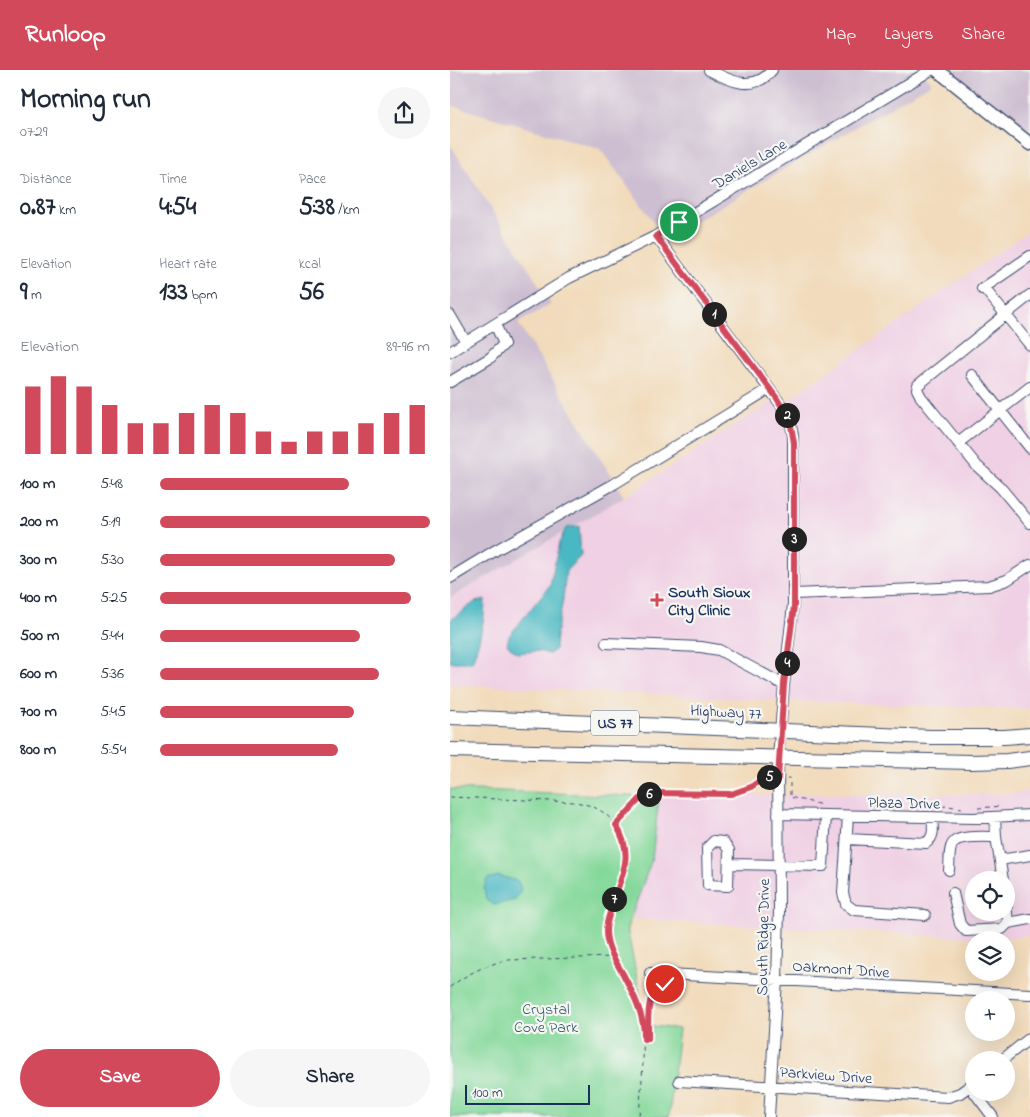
<!DOCTYPE html>
<meta charset="utf-8">
<style>
:root{--surface:#fff;--page:#f6f6f7;--text:#1f2937;--muted:#747a83;--accent:#d1495b}
body{margin:0;font-family:"Indie Flower",sans-serif;background:var(--page);color:var(--text);height:100vh;display:flex;flex-direction:column;font-size:19px;white-space:nowrap}
*{box-sizing:border-box;margin:0}
p{font-size:16px;color:var(--muted)}
.icon{flex:none;width:28px;height:28px;fill:none;stroke:currentColor;stroke-width:2;stroke-linecap:round;stroke-linejoin:round}
.map{position:relative;flex:1;overflow:hidden}
.sheet{display:flex;flex-direction:column;background:var(--surface);width:450px}
.sheet>*{flex:none}
.buttons{position:absolute;left:515px;top:801px;display:grid;gap:10px}
.buttons a{display:grid;place-items:center;width:50px;height:50px;border-radius:50%;background:var(--surface);box-shadow:0 5px 20px #0002;font-size:25px}
.scale{position:absolute;left:15px;bottom:12px;width:125px;box-sizing:border-box;padding-left:5px;border:2px solid #1b2f5e;border-top:0;font-size:14px;line-height:18px;white-space:nowrap;color:#1b2f5e;-webkit-text-stroke:4px #f6f6f2;paint-order:stroke}
.pin{position:absolute;display:grid;place-items:center;width:42px;height:42px;color:#fff;margin:-21px;border:2px solid #fff;border-radius:50%;box-shadow:0 1px 5px #0007}
.km{position:absolute;width:25px;height:25px;margin:-12px;border-radius:50%;background:#222;color:#fff;font-size:14px;line-height:25px;text-align:center}
.round{display:grid;place-items:center;flex:none;width:52px;height:52px;border-radius:26px;background:var(--page)}
.summary{display:flex;align-items:center;justify-content:space-between;height:85px;padding:0 20px}
h1{font-size:28px;font-weight:700;line-height:38px}
.stats{display:grid;grid-template-columns:repeat(3,1fr);gap:8px;height:85px;padding:5px 20px}
.stats div{display:grid;align-content:center}
.stats b{font-size:25px;font-weight:700}
.stats small{font-size:14px;font-weight:400}
.stats p{font-size:14px}
.chart{height:140px;padding:10px 20px}
.chart p{display:flex;justify-content:space-between}
.chart svg{width:100%;height:90px;margin-top:5px;stroke:var(--accent);stroke-width:6}
.cta{display:flex;gap:10px;margin-top:auto;padding:10px 20px}
.cta a{flex:1;height:58px;border-radius:30px;background:var(--accent);color:#fff;font-size:20px;font-weight:700;line-height:58px;text-align:center}
.cta a+a{background:var(--page);color:var(--text)}
ul{padding:0 20px;list-style:none;font-size:16px}
li{display:grid;grid-template-columns:80px 60px 1fr;align-items:center;height:38px}
li i{height:12px;border-radius:6px;background:var(--accent)}
header{display:flex;align-items:center;gap:30px;box-sizing:border-box;height:70px;padding:0 25px;background:var(--accent);color:#fff}
header strong{font-size:24px}
nav{display:flex;gap:28px;margin-inline-start:auto;font-size:18px}
main{display:flex;flex:1;min-height:0}
.map>svg:first-child{display:block}
.built{fill:#f0d0e4;fill-rule:evenodd}
.industrial{fill:#cebed1}
.green{fill:#83d89a;stroke:#4f847c}
.water{fill:#49b8c2;stroke:#327490}
.lines{fill:none;stroke-linecap:round;stroke-linejoin:round}
.minor-casing{stroke:#3b496c;stroke-width:12}
.major-casing{stroke:#3b496c;stroke-width:15}
.highway-casing{stroke:#3b496c;stroke-width:16}
.path{stroke:#3b496c;stroke-width:1;stroke-dasharray:4 4;stroke-linecap:butt}
.minor{stroke:#fff;stroke-width:10}
.major{stroke:#fff;stroke-width:12}
.highway{stroke:#fff;stroke-width:14}
.route-casing{stroke:#fff;stroke-width:10}
.route{stroke:#d1495b;stroke-width:6}
.poi-dot{fill:#d1495b;stroke:#f6f6f2;stroke-width:2}
.labels{text-anchor:middle;stroke-width:4.5;stroke-linejoin:round;paint-order:stroke}
.shield{fill:#f6f6f2;stroke:#5d6b8a;stroke-width:1}
.shield-label{font-size:15px;font-weight:bold;fill:#1b2f5e}
.street-label{font-size:16px;fill:#1b2f5e;stroke:#f6f6f2}
.poi-label{font-size:16px;font-weight:bold;fill:#1b2f5e;stroke:#f6f6f2;text-anchor:start}
.park-label{font-size:16px;fill:#35596d;stroke:#f6f6f2}
</style>
<header>
<strong>Runloop</strong>
<nav><a>Map</a><a>Layers</a><a>Share</a></nav>
</header>
<main>
<section class="sheet">
<div class="summary"><div><h1>Morning run</h1><p>07:29</p></div><a class="round"><svg class="icon" aria-label="share" viewBox="0 0 24 24"><path d="M12 15V3M7 8l5-5 5 5M5 13v7h14v-7"/></svg></a></div>
<div class="stats">
<div><p>Distance</p><b>0.87<small> km</small></b></div>
<div><p>Time</p><b>4:54</b></div>
<div><p>Pace</p><b>5:38<small> /km</small></b></div>
</div>
<div class="stats">
<div><p>Elevation</p><b>9<small> m</small></b></div>
<div><p>Heart rate</p><b>133<small> bpm</small></b></div>
<div><p>kcal</p><b>56</b></div>
</div>
<div class="chart"><p><span>Elevation</span>89–96 m</p>
<svg viewBox="0 0 160 44" preserveAspectRatio="none"><path d="M5 44V11M15 44V6M25 44V11M35 44V20M45 44V29M55 44V29M65 44V24M75 44V20M85 44V24M95 44V33M105 44V38M115 44V33M125 44V33M135 44V29M145 44V24M155 44V20"/></svg>
</div>
<ul>
<li><b>100 m</b>5:48<i style="width:70%"></i></li>
<li><b>200 m</b>5:19<i style="width:100%"></i></li>
<li><b>300 m</b>5:30<i style="width:87%"></i></li>
<li><b>400 m</b>5:25<i style="width:93%"></i></li>
<li><b>500 m</b>5:44<i style="width:74%"></i></li>
<li><b>600 m</b>5:36<i style="width:81%"></i></li>
<li><b>700 m</b>5:45<i style="width:72%"></i></li>
<li><b>800 m</b>5:54<i style="width:66%"></i></li>
</ul>
<div class="cta"><a>Save</a><a>Share</a></div>
</section>
<div class="map">
<svg width="580" height="1047" viewBox="0 0 580 1047">
<rect width="100%" height="100%" fill="#f6f6f2"/>
<filter id="ink" filterUnits="userSpaceOnUse"><feTurbulence type="fractalNoise" baseFrequency=".02" numOctaves="2"/><feDisplacementMap in="SourceGraphic" scale="10" xChannelSelector="R" yChannelSelector="G"/><feConvolveMatrix kernelMatrix="1 2 1 2 8 2 1 2 1" color-interpolation-filters="sRGB"/></filter>
<filter id="wash" filterUnits="userSpaceOnUse"><feTurbulence type="fractalNoise" baseFrequency=".0096" numOctaves="4" result="noise"/><feDisplacementMap in="SourceGraphic" scale="20" xChannelSelector="R" yChannelSelector="G"/><feGaussianBlur stdDeviation="1.12" result="paint"/><feColorMatrix in="noise" values="0 0 0 0 0 0 0 0 0 0 0 0 0 0 0 0 0 1.4 0 .05"/><feComposite in="paint" operator="in"/></filter>
<g filter="url(#wash)">
<rect width="100%" height="100%" fill="#f2dbbc"/>
<path class="built" d="M 580,160 L 580,639 L 340,631 L 0,614 L 0,528 L 174,427 L 320,332 L 338,330 Z
M 580,721 L 580,865 L 550,869 L 180,849 L 202,789 L 209,727 L 353,724 L 559,724 ZM 524,810 L 556,810 L 556,842 L 524,842 Z"/>
<path class="industrial" d="M 0,0 L 471,0 L 482,13 L 216,168 L 150,79 L 0,35 Z
M 491,0 L 580,0 L 580,67 Z
M 0,74 L 101,234 L 68,253 L 174,427 L 0,528 Z"/>
<path class="green" d="M 0,719 L 209,727 L 202,789 L 177,858 L 189,918 L 195,955 L 229,959 L 219,1047 L 0,1047 Z"/>
<path class="water" d="M 129,456 L 131,486 L 116,501 L 113,530 L 106,565 L 105,579 L 100,584 L 87,581 L 67,583 L 57,574 L 59,566 L 100,515 L 109,473 L 116,458 Z
M 35,530 C 35,551 29,573 22,592 L 0,592 L 0,550 L 25,532 Z
M 49,806 L 68,811 L 71,820 L 65,830 L 44,835 L 36,830 L 34,818 L 37,809 Z"/>
</g>
<g filter="url(#ink)">
<g class="lines">
<defs>
<path id="minor" d="M 259,0 C 280,11 304,23 322,0
M 206,166 L 332,336 L 340,350 L 343,366 L 343,535 L 334,615 L 328,688 L 329,841 L 327,909 L 319,1047
M 534,218 L 580,275
M 532,219 L 580,186
M 580,225 L 468,315 L 467,319 L 471,327 L 527,396 L 550,417 L 580,453
M 0,245 L 16,272
M 0,282 L 119,208 L 206,166 L 229,152 L 481,0
M 522,305 L 580,378
M 0,312 L 40,288 L 54,274 L 45,254
M 508,373 L 580,317
M 0,508 L 46,480 L 164,414 L 319,319
M 344,524 L 539,516 L 557,510 L 580,495
M 156,573 L 251,577 L 269,580 L 334,615
M 328,744 L 523,748 L 580,745
M 398,746 L 393,823 L 396,834 L 404,840 L 475,845
M 545,747 L 546,767 L 553,810
M 397,769 L 476,773 C 485,767 483,757 482,747
M 264,771 L 273,772 L 279,780 L 278,816 L 258,815 L 257,778 Z
M 550,790 L 580,785
M 279,794 L 373,796 L 376,745
M 499,800 C 500,792 498,780 503,773 C 509,765 536,767 546,767
M 503,823 L 510,854 L 516,861 L 552,859 L 558,853 L 556,832
M 558,853 L 580,849
M 200,903 L 580,924
M 552,990 L 580,968
M 229,1011 L 498,1027 L 510,1023 L 524,1013
M 524,1022 L 543,1047"/>
<path id="major" d="M 487,0 L 580,74"/>
<path id="highway" d="M 0,647 L 481,667 L 555,667 L 580,665
M 0,680 L 521,692 L 557,691 L 580,688"/>
</defs>
<use href="#minor" class="minor-casing"/>
<use href="#major" class="major-casing"/>
<use href="#highway" class="highway-casing"/>
<path class="path" d="M 337,708 L 340,708 L 340,727 L 372,735
M 0,727 L 125,732 C 144,735 158,742 168,759 C 193,799 152,827 156,864 C 159,888 177,908 186,930 C 199,963 191,1012 189,1047
M 484,737 L 498,736 L 512,738
M 528,738 L 552,736
M 166,755 L 190,729 L 201,723 L 281,724 L 301,717 L 315,707 L 318,707
M 0,917 C 18,903 36,895 57,890 L 163,887
M 194,969 L 198,969 C 199,957 197,926 207,917 C 208,917 214,914 215,914"/>
<use href="#minor" class="minor"/>
<use href="#major" class="major"/>
<use href="#highway" class="highway"/>
</g>
</g>
<g class="lines" filter="url(#ink)">
<defs>
<path id="route" d="M 215,914 C 194,921 199,951 198,969 L 194,969 C 195,946 183,923 173,904 C 165,890 156,877 156,861 C 156,853 159,846 161,839 C 170,807 186,787 166,755 L 190,729 L 201,723 L 281,724 L 301,717 L 315,707 L 328,708 L 334,614 L 344,536 L 344,373 L 340,350 L 326,327 L 206,166 L 229,152"/>
</defs>
<use href="#route" class="route-casing"/>
<use href="#route" class="route"/>
</g>
<path class="poi-dot" d="M204.5 522.5h5v5h5v5h-5v5h-5v-5h-5v-5h5z"/>
<g class="labels">
<rect class="shield" x="141" y="640.5" width="48" height="25" rx="4"/>
<g class="shield-label">
<text x="165" y="658">US 77</text>
</g>
<g class="street-label">
<text transform="translate(299 93) rotate(-31)" y="6">Daniels Lane</text>
<text transform="translate(276 641) rotate(3)" y="6">Highway 77</text>
<text transform="translate(454 732) rotate(1)" y="6">Plaza Drive</text>
<text transform="translate(312 867) rotate(-89)" y="6">South Ridge Drive</text>
<text transform="translate(391 898) rotate(4)" y="6">Oakmont Drive</text>
<text transform="translate(376 1004) rotate(4)" y="6">Parkview Drive</text>
</g>
<g class="poi-label">
<text x="218" y="527">South Sioux<tspan x="218" dy="18">City Clinic</tspan></text>
</g>
<g class="park-label">
<text x="96" y="944">Crystal<tspan x="96" dy="18">Cove Park</tspan></text>
</g>
</g>
</svg>
<div class="buttons">
<a><svg class="icon" aria-label="locate" viewBox="0 0 24 24"><circle cx="12" cy="12" r="6"/><path d="M12 2v4M12 18v4M2 12h4M18 12h4"/></svg></a>
<a><svg class="icon" aria-label="layers" viewBox="0 0 24 24"><path d="M12 4l9 5-9 5-9-5zM3 14l9 5 9-5"/></svg></a>
<a>+</a>
<a>−</a>
</div>
<div class="scale">100 m</div>
<div class="pin" style="left:229px;top:152px;background:#1e9e55"><svg class="icon" aria-label="arrive" viewBox="0 0 24 24"><path d="M6 21V4h12l-3 4 3 4H6"/></svg></div>
<div class="pin" style="left:215px;top:914px;background:#d93025"><svg class="icon" aria-label="check" viewBox="0 0 24 24"><path d="M5 12l5 5 9-10"/></svg></div>
<b class="km" style="left:264px;top:244px">1</b>
<b class="km" style="left:337px;top:345px">2</b>
<b class="km" style="left:344px;top:469px">3</b>
<b class="km" style="left:337px;top:593px">4</b>
<b class="km" style="left:319px;top:707px">5</b>
<b class="km" style="left:199px;top:724px">6</b>
<b class="km" style="left:164px;top:829px">7</b>
</div>
</main>
